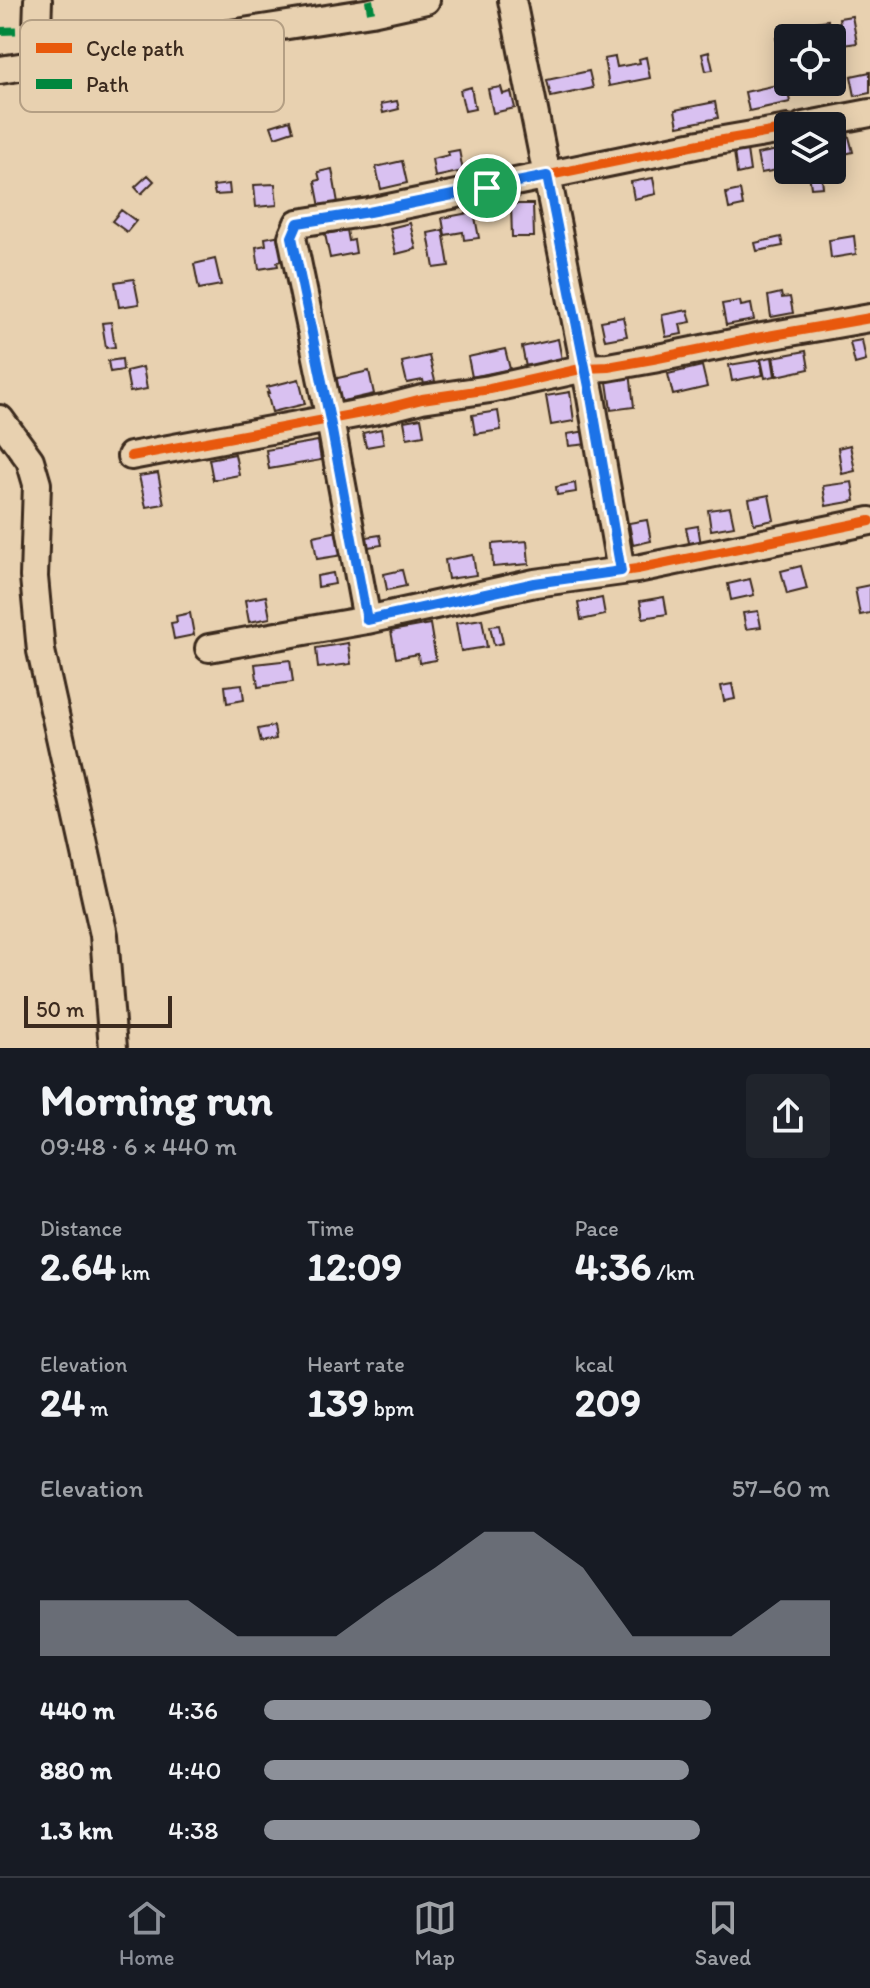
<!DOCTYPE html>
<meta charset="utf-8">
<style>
:root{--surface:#171b24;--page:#20242c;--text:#f1f3f6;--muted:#9ea1a6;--line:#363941;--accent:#8c9099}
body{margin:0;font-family:Itim,sans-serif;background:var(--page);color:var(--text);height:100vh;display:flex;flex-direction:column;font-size:30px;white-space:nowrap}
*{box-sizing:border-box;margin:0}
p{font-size:26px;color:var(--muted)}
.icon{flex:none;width:44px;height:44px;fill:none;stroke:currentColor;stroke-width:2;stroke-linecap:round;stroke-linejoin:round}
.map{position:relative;height:1048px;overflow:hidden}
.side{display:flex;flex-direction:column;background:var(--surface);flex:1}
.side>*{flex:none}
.controls{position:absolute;left:774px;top:24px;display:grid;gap:16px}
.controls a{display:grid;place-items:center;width:72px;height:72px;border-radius:8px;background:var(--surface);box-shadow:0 4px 20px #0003;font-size:40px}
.scale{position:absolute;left:24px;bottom:20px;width:148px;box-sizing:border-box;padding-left:8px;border:4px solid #3b2a1e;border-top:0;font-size:22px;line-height:28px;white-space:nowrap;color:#3b2a1e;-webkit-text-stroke:6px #e8d1b0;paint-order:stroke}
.pin{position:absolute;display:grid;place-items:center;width:68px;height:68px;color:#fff;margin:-34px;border:4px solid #fff;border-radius:50%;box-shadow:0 2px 8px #0007}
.round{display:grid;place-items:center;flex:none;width:84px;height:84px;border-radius:8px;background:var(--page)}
.head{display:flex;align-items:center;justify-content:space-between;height:136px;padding:0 40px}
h1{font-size:44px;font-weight:800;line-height:60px}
.figures{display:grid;grid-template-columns:repeat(3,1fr);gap:12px;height:136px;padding:8px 40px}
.figures div{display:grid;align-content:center}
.figures b{font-size:40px;font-weight:800}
.figures small{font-size:22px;font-weight:400}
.figures p{font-size:22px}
.chart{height:224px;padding:16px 40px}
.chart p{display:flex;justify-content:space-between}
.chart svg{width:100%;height:144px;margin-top:8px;fill:var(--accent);opacity:.7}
ul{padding:0 40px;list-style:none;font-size:26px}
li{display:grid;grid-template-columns:128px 96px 1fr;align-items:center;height:60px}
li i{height:20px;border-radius:10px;background:var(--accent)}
.dock{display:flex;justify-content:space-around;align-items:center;height:112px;border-top:2px solid var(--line);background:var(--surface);font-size:22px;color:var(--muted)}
.dock a{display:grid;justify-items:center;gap:4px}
.dock .active{color:var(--accent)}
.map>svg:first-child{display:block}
.building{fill:#d9c1f1;stroke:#3b2a1e;stroke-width:2}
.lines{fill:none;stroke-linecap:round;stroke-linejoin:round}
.minor-casing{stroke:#3b2a1e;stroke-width:32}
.minor{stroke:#e8d1b0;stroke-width:26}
.quiet{stroke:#00873e;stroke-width:8;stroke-dasharray:16 8;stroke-linecap:butt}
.cycleway-casing{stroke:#e8d1b0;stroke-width:15}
.cycleway{stroke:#e8590c;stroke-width:10}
.route-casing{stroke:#fff;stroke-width:16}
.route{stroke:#1a73e8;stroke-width:10}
.key{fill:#e8d1b0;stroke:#b49f84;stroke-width:2}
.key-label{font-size:22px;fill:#3b2a1e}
</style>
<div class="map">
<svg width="870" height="1048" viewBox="0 0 870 1048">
<rect width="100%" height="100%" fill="#e8d1b0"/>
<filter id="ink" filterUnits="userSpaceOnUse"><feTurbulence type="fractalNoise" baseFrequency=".0125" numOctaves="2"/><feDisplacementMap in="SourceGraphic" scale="16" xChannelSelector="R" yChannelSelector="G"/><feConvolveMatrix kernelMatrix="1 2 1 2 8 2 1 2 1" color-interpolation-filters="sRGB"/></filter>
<g filter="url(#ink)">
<path class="building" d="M 852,16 L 857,43 L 843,45 L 839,18 Z
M 828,20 L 830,38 L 804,38 L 802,24 Z
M 789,35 L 788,54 L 780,56 L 776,38 Z
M 709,52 L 713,70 L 706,71 L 702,54 Z
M 615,57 L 617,67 L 640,63 L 639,59 L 646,57 L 650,78 L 609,86 L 604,59 Z
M 589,71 L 593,88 L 551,97 L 547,80 Z
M 870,72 L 870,93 L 855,96 L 851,76 Z
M 786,83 L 790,102 L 749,111 L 745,92 Z
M 471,87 L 475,109 L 465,111 L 460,90 Z
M 501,87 L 503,94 L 511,92 L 515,108 L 493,113 L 488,89 Z
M 397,101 L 399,109 L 383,113 L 381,104 Z
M 715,102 L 718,118 L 678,126 L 675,110 Z
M 290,120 L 293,131 L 275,137 L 271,126 Z
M 848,133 L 853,152 L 832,157 L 832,136 Z
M 788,148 L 788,168 L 761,173 L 757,154 Z
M 459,150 L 463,171 L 435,177 L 432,159 L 449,155 L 448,152 Z
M 747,150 L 750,171 L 737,174 L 734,152 Z
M 402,161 L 407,183 L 381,189 L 376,167 Z
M 332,169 L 338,203 L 320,207 L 315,181 L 320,180 L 318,172 Z
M 821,171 L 823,187 L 811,188 L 809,173 Z
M 148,175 L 154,181 L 141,194 L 135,187 Z
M 653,178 L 656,194 L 634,199 L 631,182 Z
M 229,184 L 230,194 L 215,195 L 213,186 Z
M 275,184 L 277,205 L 256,207 L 254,185 Z
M 740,190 L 743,206 L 729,209 L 726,193 Z
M 511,204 L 533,204 L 534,237 L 512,237 Z
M 121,210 L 136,221 L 127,232 L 112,221 Z
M 474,212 L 479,238 L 464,240 L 463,232 L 445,235 L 442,218 Z
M 410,223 L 416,249 L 396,254 L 390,228 Z
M 347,230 L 349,241 L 354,240 L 356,253 L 330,258 L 325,234 Z
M 443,230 L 449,266 L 434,268 L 428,233 Z
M 281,235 L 285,260 L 277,262 L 278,266 L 259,269 L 256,247 L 266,245 L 265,238 Z
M 854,236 L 856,254 L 831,258 L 829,240 Z
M 781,237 L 783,246 L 757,251 L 755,243 Z
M 215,259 L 221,285 L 199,289 L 194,264 Z
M 134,279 L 139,304 L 119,307 L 115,282 Z
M 781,293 L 782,298 L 790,297 L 793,313 L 771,317 L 768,296 Z
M 740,301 L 741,306 L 751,304 L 754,320 L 726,325 L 722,304 Z
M 688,310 L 691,322 L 680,324 L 682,334 L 666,337 L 662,315 Z
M 623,317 L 627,336 L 605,340 L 601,321 Z
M 111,322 L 115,347 L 106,348 L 102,323 Z
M 558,339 L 562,360 L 526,367 L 522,347 Z
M 862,340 L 866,361 L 855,364 L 850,342 Z
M 505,349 L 510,369 L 472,377 L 468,357 Z
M 806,351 L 809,369 L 777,376 L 773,357 Z
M 429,356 L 435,381 L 424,384 L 423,380 L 407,383 L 402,362 Z
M 772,357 L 775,376 L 765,378 L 761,359 Z
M 122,359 L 123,370 L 110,372 L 108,361 Z
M 760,360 L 763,375 L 732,381 L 729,365 Z
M 702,366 L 707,387 L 673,395 L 668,374 Z
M 143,367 L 147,389 L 130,392 L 126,371 Z
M 369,371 L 374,394 L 334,403 L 329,380 Z
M 630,372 L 634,407 L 611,410 L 606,375 Z
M 299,379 L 305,404 L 272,412 L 267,393 L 269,393 L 267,387 Z
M 570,392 L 574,421 L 551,425 L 546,396 Z
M 498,411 L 501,430 L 475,434 L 472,415 Z
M 421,418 L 424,435 L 407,438 L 404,421 Z
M 381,429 L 384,444 L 366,447 L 363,433 Z
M 587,431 L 588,444 L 569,446 L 567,434 Z
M 318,441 L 321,460 L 269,469 L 266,450 Z
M 850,445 L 855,471 L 842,474 L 838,448 Z
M 235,454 L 239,475 L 213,480 L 209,459 Z
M 158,473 L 164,504 L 146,507 L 139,476 Z
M 852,482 L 855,501 L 826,506 L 823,486 Z
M 575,483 L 576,492 L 557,495 L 556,487 Z
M 769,495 L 774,520 L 754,524 L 749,499 Z
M 730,507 L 734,526 L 711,530 L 708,510 Z
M 647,520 L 651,541 L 633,545 L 629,523 Z
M 698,526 L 701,545 L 690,547 L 686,528 Z
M 339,531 L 343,555 L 317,559 L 313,536 Z
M 380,535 L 382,545 L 368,547 L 367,537 Z
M 527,541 L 529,564 L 493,567 L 492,544 Z
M 473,555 L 476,575 L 448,579 L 445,560 Z
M 801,566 L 807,589 L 787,594 L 781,571 Z
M 402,570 L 406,586 L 387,590 L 384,574 Z
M 333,573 L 335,584 L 318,587 L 317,576 Z
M 750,579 L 754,595 L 731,600 L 728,584 Z
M 870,585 L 870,613 L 860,615 L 855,588 Z
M 266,596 L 270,618 L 249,622 L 245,600 Z
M 664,597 L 667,614 L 643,618 L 640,601 Z
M 602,598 L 605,615 L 581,620 L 578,603 Z
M 758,611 L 761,627 L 746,629 L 743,613 Z
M 190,613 L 194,635 L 174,639 L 171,623 L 177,622 L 176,616 Z
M 482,619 L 487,647 L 461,651 L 456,623 Z
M 430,624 L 436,660 L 419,663 L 418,654 L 396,658 L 391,631 Z
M 499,625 L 503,643 L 494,645 L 490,626 Z
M 348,643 L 351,664 L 318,668 L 316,648 Z
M 290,660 L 293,682 L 258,687 L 255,664 Z
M 242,684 L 244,700 L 227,703 L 225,686 Z
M 732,684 L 735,699 L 724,701 L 721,686 Z
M 274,726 L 276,739 L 261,742 L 258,729 Z"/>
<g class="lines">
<defs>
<path id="minor" d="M 512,0 L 591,397 L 621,571
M 37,30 L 38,0
M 0,70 L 371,12 L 426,0
M 803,126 L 870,113
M 788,129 L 700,144 L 369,212 L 298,223 L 292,237 L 330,420 L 367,620 L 535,583 L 637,569 L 870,521
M 0,419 L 30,460 L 37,484 L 34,577 L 41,651 L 104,935 L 113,1048
M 131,456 L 383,409 L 422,399 L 490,389 L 585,368 L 608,367 L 653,359 L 762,337 L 870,318
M 209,648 L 367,620"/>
</defs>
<use href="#minor" class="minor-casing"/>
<use href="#minor" class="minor"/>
<path class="quiet" d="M 369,0 L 371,12
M 0,31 L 159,26 L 213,36"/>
<defs>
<path id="cycleway" d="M 788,129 L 700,144 L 369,212 L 298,223 L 292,237 L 330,420 L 367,620 L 535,583 L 637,569 L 870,521
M 131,456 L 383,409 L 422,399 L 490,389 L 585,368 L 608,367 L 653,359 L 762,337 L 870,318"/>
</defs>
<use href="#cycleway" class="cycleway-casing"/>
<use href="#cycleway" class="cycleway"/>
</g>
</g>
<g class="lines" filter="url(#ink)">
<defs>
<path id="route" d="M 547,176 L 591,397 L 621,571 L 535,583 L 367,620 L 330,420 L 292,237 L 298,223 L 369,212 Z"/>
</defs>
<use href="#route" class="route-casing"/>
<use href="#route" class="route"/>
</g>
<rect x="20" y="20" width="264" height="92" rx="12" class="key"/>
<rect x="36" y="43" width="36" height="10" fill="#e8590c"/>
<rect x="36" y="79" width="36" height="10" fill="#00873e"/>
<g class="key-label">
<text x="86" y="56">Cycle path</text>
<text x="86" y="92">Path</text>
</g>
</svg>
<div class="controls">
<a><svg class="icon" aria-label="locate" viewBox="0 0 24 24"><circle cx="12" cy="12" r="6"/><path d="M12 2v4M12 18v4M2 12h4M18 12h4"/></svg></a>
<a><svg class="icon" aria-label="layers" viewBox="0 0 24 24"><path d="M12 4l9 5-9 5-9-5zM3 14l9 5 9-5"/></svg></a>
</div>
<div class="scale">50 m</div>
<div class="pin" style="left:487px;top:188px;background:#1e9e55"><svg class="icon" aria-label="arrive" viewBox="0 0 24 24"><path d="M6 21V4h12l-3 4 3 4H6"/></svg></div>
</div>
<section class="side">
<div class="head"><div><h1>Morning run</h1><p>09:48 · 6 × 440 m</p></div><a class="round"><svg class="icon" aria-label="share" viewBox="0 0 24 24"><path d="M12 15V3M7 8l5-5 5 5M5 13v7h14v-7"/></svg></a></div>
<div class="figures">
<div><p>Distance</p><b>2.64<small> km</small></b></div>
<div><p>Time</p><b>12:09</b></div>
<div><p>Pace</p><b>4:36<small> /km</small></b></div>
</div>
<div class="figures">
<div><p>Elevation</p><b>24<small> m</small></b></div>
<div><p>Heart rate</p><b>139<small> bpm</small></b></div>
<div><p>kcal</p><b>209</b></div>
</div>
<div class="chart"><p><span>Elevation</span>57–60 m</p>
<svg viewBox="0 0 160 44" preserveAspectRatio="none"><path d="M0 44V27L10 27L20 27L30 27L40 38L50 38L60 38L70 27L80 17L90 6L100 6L110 17L120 38L130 38L140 38L150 27L160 27V44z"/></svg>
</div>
<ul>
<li><b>440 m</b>4:36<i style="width:79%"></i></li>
<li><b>880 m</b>4:40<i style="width:75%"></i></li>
<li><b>1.3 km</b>4:38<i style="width:77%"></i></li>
</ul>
</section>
<nav class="dock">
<a class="active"><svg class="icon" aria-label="home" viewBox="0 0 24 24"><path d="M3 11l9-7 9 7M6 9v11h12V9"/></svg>Home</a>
<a><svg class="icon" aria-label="map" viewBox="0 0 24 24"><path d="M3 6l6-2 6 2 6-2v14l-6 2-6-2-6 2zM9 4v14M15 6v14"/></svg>Map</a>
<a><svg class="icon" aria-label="saved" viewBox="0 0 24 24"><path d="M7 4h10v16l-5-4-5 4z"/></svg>Saved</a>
</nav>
